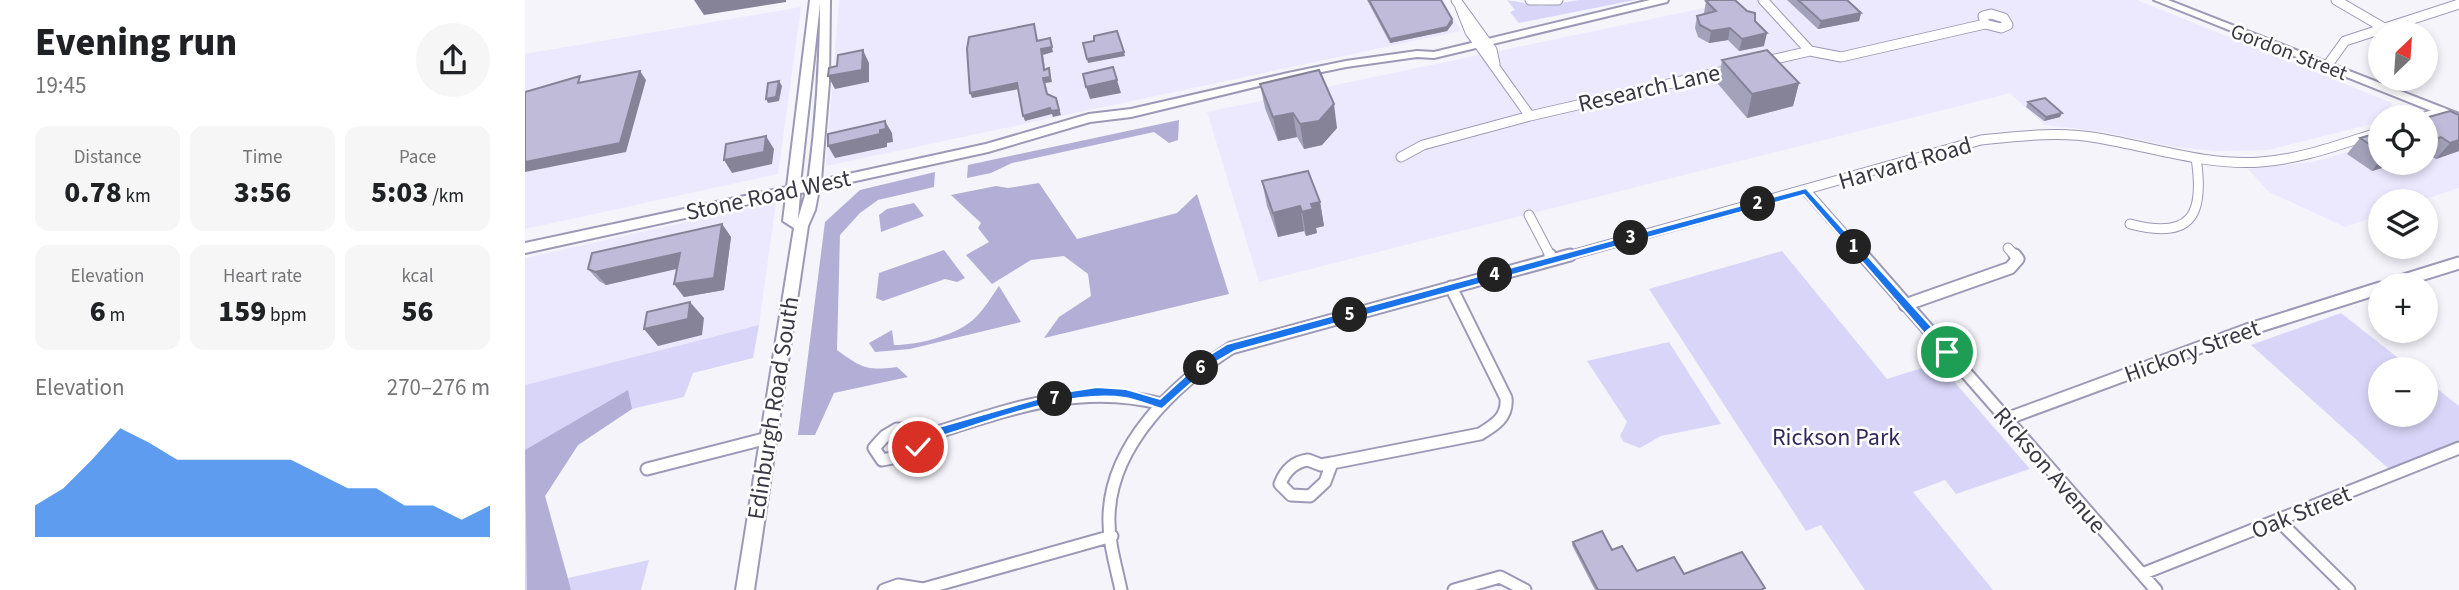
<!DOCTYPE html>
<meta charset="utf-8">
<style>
:root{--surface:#fff;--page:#f6f6f6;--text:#202124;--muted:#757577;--accent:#1a73e8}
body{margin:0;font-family:"Source Sans 3",sans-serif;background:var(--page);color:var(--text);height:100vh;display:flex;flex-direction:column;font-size:26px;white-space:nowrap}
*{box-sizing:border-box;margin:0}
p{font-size:23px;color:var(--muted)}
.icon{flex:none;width:38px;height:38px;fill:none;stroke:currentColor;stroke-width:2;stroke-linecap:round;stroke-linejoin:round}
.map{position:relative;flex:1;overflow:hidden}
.panel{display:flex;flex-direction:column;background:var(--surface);width:525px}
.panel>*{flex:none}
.needle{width:46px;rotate:25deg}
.tools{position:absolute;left:1843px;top:21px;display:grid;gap:14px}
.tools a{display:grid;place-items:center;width:70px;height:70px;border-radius:50%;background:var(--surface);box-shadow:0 4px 10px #0003;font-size:35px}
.pin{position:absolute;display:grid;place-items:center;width:60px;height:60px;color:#fff;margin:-30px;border:4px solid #fff;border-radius:50%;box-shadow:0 2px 7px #0007}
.km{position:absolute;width:35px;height:35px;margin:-18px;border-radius:50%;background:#222;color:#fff;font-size:19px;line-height:35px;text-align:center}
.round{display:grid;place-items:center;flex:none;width:74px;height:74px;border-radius:37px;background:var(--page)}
.overview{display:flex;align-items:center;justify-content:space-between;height:119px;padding:0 35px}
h1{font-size:38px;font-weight:800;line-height:52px}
.metrics{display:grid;grid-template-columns:repeat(3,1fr);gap:10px;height:119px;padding:7px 35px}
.metrics div{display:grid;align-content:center;border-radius:14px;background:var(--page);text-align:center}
.metrics b{font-size:30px;font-weight:800}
.metrics small{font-size:19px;font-weight:400}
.metrics p{font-size:19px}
.chart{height:196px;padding:14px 35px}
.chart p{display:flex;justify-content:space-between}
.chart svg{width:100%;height:126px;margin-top:7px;fill:var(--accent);opacity:.7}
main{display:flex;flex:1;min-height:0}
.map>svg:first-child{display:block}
.commercial{fill:#ece8fe}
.green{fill:#d9d5f8}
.forest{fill:#b3aed6}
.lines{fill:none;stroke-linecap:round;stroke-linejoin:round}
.minor-far1-casing{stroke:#9c99b6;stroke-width:11}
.minor-casing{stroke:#9c99b6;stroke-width:15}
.major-casing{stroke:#9c99b6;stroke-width:4}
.minor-far1{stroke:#fff;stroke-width:9}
.minor{stroke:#fff;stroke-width:11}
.major{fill:#fff;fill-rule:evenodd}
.wall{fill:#a4a1bb}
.shaded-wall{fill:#868398}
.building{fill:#bfbbd9;stroke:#868398;stroke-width:2}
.route{fill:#1a73e8;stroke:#fff;stroke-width:2}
.labels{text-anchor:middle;stroke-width:5;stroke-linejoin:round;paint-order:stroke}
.far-street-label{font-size:21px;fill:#393844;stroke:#fff}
.street-label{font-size:24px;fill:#393844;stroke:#fff}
.park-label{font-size:24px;fill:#33285a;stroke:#fff}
</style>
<main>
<section class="panel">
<div class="overview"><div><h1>Evening run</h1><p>19:45</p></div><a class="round"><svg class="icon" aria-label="share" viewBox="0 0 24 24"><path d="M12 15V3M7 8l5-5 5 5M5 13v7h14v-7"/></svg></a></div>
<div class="metrics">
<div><p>Distance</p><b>0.78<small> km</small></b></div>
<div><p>Time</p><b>3:56</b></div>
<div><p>Pace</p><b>5:03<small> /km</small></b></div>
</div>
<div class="metrics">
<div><p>Elevation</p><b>6<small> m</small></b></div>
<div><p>Heart rate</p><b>159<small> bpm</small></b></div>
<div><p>kcal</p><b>56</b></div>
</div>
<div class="chart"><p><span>Elevation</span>270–276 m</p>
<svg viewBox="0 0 160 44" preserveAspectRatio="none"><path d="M0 44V33L10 27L20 17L30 6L40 11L50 17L60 17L70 17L80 17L90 17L100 22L110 27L120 27L130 33L140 33L150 38L160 33V44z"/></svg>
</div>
</section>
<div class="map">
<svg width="1934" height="590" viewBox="0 0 1934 590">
<rect width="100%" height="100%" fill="#f5f4fb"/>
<path class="commercial" d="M 314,0 L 917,0 L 936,31 L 301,166 Z
M 1217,0 L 1612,0 L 1867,103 L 1858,117 L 1855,117 L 1855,122 L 1743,150 L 1690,151 L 1650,147 L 1580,132 L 1520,125 L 1485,93 L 734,282 L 682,112 Z
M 276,7 L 253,174 L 0,229 L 0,54 Z
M 1901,130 L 1934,130 L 1934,188 L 1894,201 L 1855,201 L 1855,215 L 1820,227 L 1744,192 L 1723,169 L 1788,162 L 1855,143 L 1855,163 L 1900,163 Z
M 251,202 L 234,325 L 0,385 L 0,258 Z"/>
<path class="green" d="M 982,0 L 1016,6 L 1054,0 L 1110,0 L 994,23 L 985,12 L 990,10 Z
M 1257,251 L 1362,379 L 1413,363 L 1505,469 L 1431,494 L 1420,480 L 1388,492 L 1468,590 L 1340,590 L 1296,525 L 1281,531 L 1124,289 Z
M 1816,313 L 1887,369 L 1855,369 L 1855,415 L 1900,415 L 1901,380 L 1934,406 L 1934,442 L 1865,470 L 1726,345 Z
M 234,325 L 228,358 L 168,373 L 159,397 L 106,409 L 53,445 L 20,496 L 43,578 L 124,560 L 116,590 L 0,590 L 0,385 Z
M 1144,342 L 1196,424 L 1136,436 L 1115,448 L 1099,442 L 1095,436 L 1102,422 L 1062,361 Z"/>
<path class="forest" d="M 654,120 L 653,140 L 644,143 L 629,132 L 487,163 L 466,173 L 442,178 L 443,165 Z
M 410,172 L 409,187 L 353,200 L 335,213 L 315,235 L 312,350 C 337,368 341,371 372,367 L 383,377 L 309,393 L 290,435 L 273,435 L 300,222 L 335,190 Z
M 514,183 L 552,239 L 652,213 L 672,194 L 704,294 L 519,338 L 534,317 L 566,296 L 563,274 L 539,256 L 506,260 L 467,284 L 441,255 L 464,242 L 453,228 L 456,223 L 426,195 L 471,186 L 483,188 Z
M 389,203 L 399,216 L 356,232 L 354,215 L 362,209 Z
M 419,250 L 440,278 L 432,282 L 420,279 L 358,301 L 351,298 L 354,273 Z
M 474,286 L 496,322 L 385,349 L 350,352 L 344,343 L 367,330 L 369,345 C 393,345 434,335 451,317 C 460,308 467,296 474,286 Z
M 103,390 L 107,409 L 53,445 L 20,496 L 46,590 L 2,590 L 0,450 Z"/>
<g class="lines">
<defs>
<path id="minor-far1" d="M 931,0 L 967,50 L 970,64
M 1005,0 L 1033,0
M 1238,0 L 1285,51
M 1811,0 L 1859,28
M 935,7 L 945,32 L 1005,116
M 1466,14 L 1479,18 L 1483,25 L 1476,28 L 1460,24 L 1458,16 Z
M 1237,62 L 1285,51 L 1316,57 L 1460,24
M 1802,66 L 1820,41 L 1934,4
M 1899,117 L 1917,112
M 876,157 L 898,145 L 1005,116 L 1208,69
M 1281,191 L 1339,257
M 1004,215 L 1026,257
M 1605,224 C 1666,240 1680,216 1671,158
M 1483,248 L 1491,257
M 1039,257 L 1456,140 C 1494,136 1535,131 1573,138 C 1627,147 1681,166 1736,162 C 1777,159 1816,144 1855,132"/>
<path id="minor" d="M 1025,255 L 1027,259
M 1338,255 L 1631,590
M 1863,285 L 1934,263
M 1380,305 L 1485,268 L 1493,259 L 1490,255
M 1481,419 L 1722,330 L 1855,288
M 372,429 L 385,429 L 400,436 L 383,455 L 357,460 L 349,448 L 360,436 Z
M 400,436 C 481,411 551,382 637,404
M 783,460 L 796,465 L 807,463 L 800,482 L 785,496 L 766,495 L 755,484 C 760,471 768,462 783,460 Z
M 807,463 L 955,434 C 970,425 983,417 981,398 L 926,287
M 122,469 L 243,438
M 1754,521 L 1824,590
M 1617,574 L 1934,448
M 359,590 L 373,585 L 398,589 L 587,536
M 596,590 C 591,566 583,541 584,516 C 586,444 650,384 706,348 L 1045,255
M 929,590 L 975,577 L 1000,590"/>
<path id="major" d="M 285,0 L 305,0 L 304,82 L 296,180 L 461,144 L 564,114 L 606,109 L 763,73 L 821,61 L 892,51 L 909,52 L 1125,0 L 1143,0 L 1142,2 L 909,58 L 892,57 L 821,67 L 763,79 L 606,117 L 565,122 L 463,152 L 294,189 L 290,210 L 283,226 L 229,590 L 211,590 L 269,228 L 258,221 L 261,196 L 0,253 L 0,243 L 262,187 ZM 295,4 C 295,64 291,123 283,183 L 275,184 ZM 281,192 L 273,219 L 275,193 Z
M 1629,0 L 1643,0 L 1934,114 L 1934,122 Z"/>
</defs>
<use href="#minor-far1" class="minor-far1-casing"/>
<use href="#minor" class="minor-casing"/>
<use href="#major" class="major-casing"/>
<use href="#minor-far1" class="minor-far1"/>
<use href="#minor" class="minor"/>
<use href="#major" class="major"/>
</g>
<path class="wall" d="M 842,0 L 916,0 L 927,19 L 928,23 L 922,31 L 865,43 Z
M 1262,0 L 1322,0 L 1336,13 L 1334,21 L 1293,29 Z
M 1181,1 L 1230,21 L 1239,46 L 1214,51 L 1203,40 L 1184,43 L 1173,37 L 1170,28 L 1172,16 L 1180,14 L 1179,13 Z
M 1197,60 L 1274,83 L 1268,106 L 1222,118 L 1193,84 Z
M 735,84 L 812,128 L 797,145 L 779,149 L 772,137 L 753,141 L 740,108 Z
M 1503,102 L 1535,117 L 1519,121 L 1501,107 Z
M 1900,118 L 1934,151 L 1911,159 L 1902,154 L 1900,154 Z
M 1855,132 L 1855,163 L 1873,163 L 1847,171 L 1822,154 L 1835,138 Z
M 737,181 L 795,202 L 799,226 L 791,228 L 792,233 L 781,236 L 779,231 L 753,237 L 742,206 Z
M 197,224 L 206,237 L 199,290 L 159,297 L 149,284 L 152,268 L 81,285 L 74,281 L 63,269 Z
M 1048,542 L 1087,550 L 1112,571 L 1239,590 L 1070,590 L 1047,545 Z"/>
<path class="shaded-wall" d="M 169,0 L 261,0 L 261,2 L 179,15 Z
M 1336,13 L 1334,21 L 1293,29 L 1296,21 Z
M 927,19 L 928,23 L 922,31 L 865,43 L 865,39 Z
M 1205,28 L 1203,40 L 1184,43 L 1186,31 Z
M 1242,33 L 1239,46 L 1214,51 L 1217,39 Z
M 525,38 L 528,52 L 518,55 L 521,75 L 516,49 Z
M 338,50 L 344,63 L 344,82 L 310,89 L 303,76 Z
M 599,52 L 600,56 L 563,63 L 562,59 Z
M 588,67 L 596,93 L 565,99 L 561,87 Z
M 524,68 L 527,82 L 520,83 L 524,99 L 518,78 Z
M 115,71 L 121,80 L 101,152 L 0,172 L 0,162 Z
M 254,81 L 257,86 L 254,101 L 243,103 L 241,99 Z
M 492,83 L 494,89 L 447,98 L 445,93 Z
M 1274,83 L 1268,106 L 1222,118 L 1227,94 Z
M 531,98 L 536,115 L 528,117 L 527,114 L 500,121 L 498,116 Z
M 809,104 L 812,128 L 797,145 L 779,149 L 775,124 Z
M 768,113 L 772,137 L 753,141 L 748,117 Z
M 1537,113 L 1535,117 L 1519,121 L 1521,117 Z
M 360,121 L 367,133 L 368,142 L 362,143 L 362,147 L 310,158 L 303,146 L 355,130 Z
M 241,136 L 249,149 L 247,164 L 207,173 L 199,160 Z
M 1916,137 L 1902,154 L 1900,154 L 1900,142 Z
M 1934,140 L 1934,151 L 1911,159 L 1925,143 Z
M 1855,160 L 1855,163 L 1873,163 L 1847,171 Z
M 795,202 L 799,226 L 791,228 L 792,233 L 781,236 L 777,212 L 786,204 Z
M 775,206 L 779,231 L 753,237 L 748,213 Z
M 197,224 L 206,237 L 199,290 L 159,297 L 149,284 Z
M 155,253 L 165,266 L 81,285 L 70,272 Z
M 165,302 L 179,318 L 177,335 L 133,346 L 119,329 Z"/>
<path class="building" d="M 844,0 L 916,0 L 927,19 L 922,27 L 865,39 Z
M 1185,0 L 1210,0 L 1222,11 L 1230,13 L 1230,21 L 1242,33 L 1217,39 L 1205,28 L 1186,31 L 1175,25 L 1172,16 L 1191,11 L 1181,1 Z
M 1273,0 L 1322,0 L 1336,13 L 1296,21 Z
M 509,24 L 512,41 L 525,38 L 527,47 L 516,49 L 519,70 L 524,68 L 525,77 L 518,78 L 522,94 L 531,98 L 534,110 L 526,111 L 525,108 L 498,116 L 492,83 L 445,93 L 442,49 L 444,37 Z
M 592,31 L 599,52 L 562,59 L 558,43 L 569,41 L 569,36 Z
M 338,50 L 337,70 L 303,76 L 304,68 L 312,66 L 313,55 Z
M 1242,50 L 1274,83 L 1227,94 L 1197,60 Z
M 588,67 L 592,80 L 561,87 L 558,74 Z
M 794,70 L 809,104 L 794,121 L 775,124 L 768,113 L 748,117 L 735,84 Z
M 115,71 L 95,143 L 0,162 L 0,92 L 55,76 L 53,83 Z
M 254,81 L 251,97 L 241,99 L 243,83 Z
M 1520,98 L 1537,113 L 1521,117 L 1503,102 Z
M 1925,111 L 1934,115 L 1934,140 L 1925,143 L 1916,137 L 1900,142 L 1900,118 Z
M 360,121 L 361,129 L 355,130 L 355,134 L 303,146 L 303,134 Z
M 1855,132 L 1855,151 L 1835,138 Z
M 241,136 L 239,152 L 199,160 L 201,144 Z
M 783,171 L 795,202 L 786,204 L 788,209 L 777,212 L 775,206 L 748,213 L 737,181 Z
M 197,224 L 189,278 L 149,284 L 155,253 L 70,272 L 63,269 L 67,253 Z
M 165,302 L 163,319 L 119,329 L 122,312 Z
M 1077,531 L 1087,550 L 1097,546 L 1112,571 L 1149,557 L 1159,574 L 1217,552 L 1240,588 L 1236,590 L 1073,590 L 1048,542 Z"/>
<path class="route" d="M 1281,188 L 1426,348 L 1426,355 L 1418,355 L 1279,195 L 710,351 L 689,363 L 637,409 C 625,406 613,400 600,398 C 541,389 462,423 404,440 L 393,452 L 387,447 L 396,432 L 533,393 L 572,387 L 601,389 L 635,399 L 681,357 L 702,344 Z"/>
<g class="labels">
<g class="far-street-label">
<text transform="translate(1764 52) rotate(21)" y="7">Gordon Street</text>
</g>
<g class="street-label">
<text transform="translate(1124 88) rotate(-13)" y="8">Research Lane</text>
<text transform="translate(1380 163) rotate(-16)" y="8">Harvard Road</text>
<text transform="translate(243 195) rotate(-12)" y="8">Stone Road West</text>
<text transform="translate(1667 351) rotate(-20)" y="8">Hickory Street</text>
<text transform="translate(248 408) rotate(-81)" y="8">Edinburgh Road South</text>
<text transform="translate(1525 470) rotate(49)" y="8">Rickson Avenue</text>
<text transform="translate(1776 512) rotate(-22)" y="8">Oak Street</text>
</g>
<g class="park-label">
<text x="1311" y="445">Rickson Park</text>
</g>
</g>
</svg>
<div class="tools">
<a><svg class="needle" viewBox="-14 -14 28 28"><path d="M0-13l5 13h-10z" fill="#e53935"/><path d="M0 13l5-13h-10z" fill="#757577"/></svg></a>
<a><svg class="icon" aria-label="locate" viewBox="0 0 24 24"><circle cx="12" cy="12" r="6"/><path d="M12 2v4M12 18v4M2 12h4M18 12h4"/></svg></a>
<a><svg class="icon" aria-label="layers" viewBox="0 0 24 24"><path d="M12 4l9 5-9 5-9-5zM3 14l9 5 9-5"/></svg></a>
<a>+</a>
<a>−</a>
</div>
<div class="pin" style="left:1422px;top:352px;background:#1e9e55"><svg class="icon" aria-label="arrive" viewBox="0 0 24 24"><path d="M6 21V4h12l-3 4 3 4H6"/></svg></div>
<div class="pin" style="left:393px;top:447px;background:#d93025"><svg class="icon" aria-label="check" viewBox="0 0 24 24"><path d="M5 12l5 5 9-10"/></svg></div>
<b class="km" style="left:1329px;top:247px">1</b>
<b class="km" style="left:1233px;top:204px">2</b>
<b class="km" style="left:1106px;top:238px">3</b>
<b class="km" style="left:970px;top:275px">4</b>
<b class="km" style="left:825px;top:315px">5</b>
<b class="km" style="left:676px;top:368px">6</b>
<b class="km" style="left:530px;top:399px">7</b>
</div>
</main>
